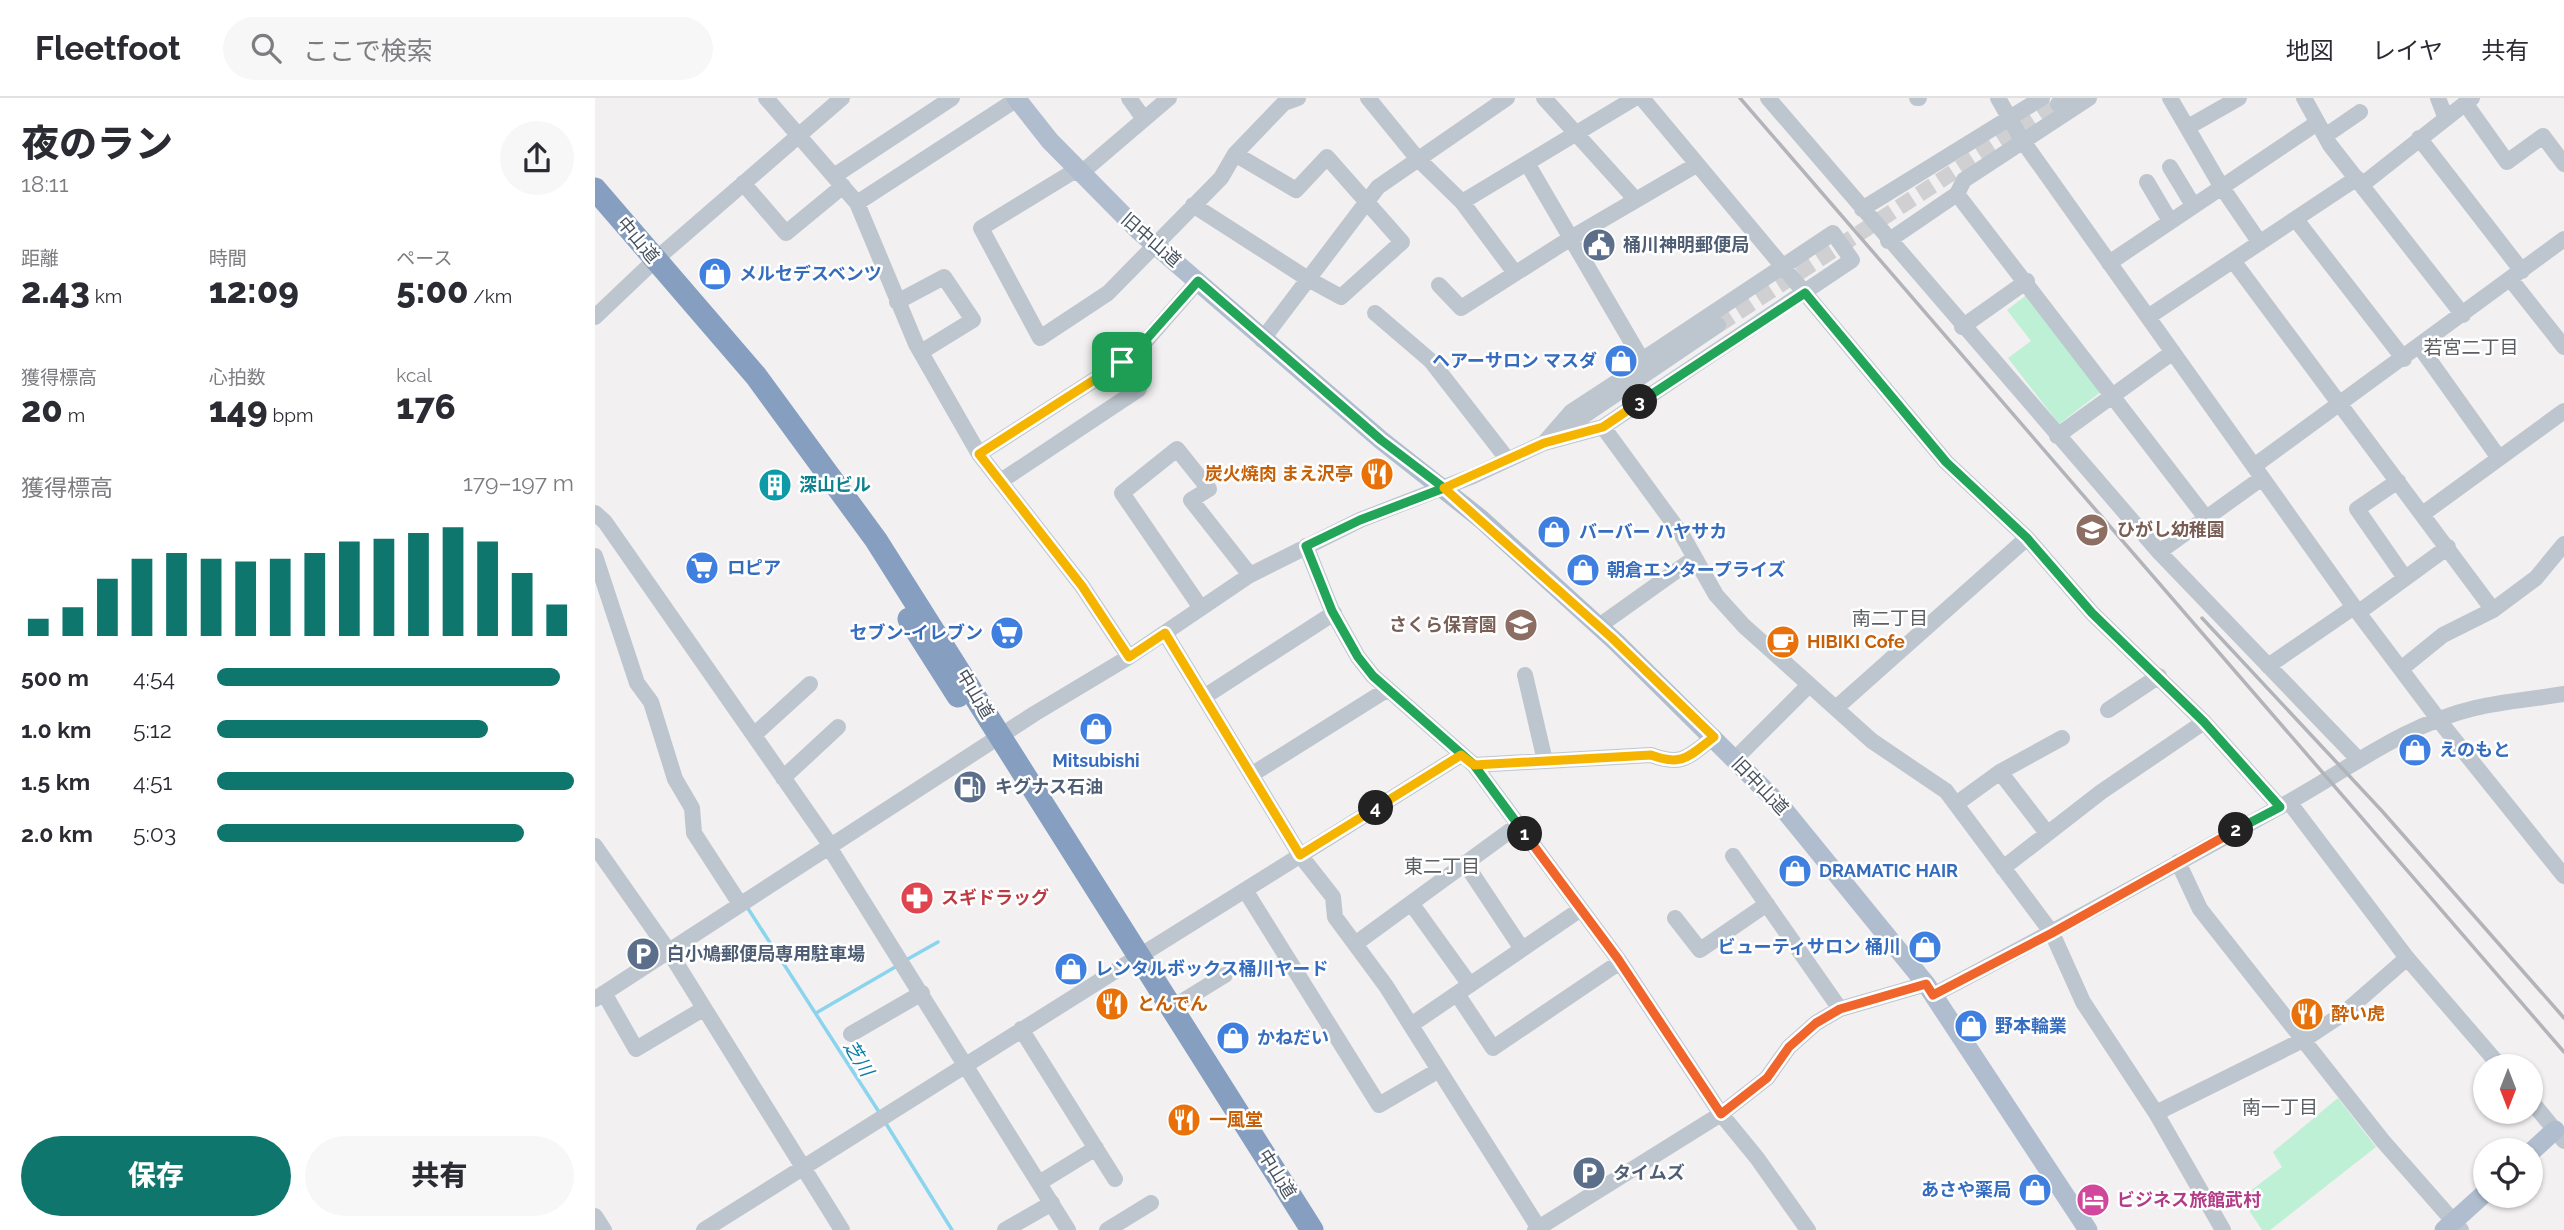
<!DOCTYPE html>
<html lang="ja">
<meta charset="utf-8">
<style>
:root{--surface:#fff;--page:#f7f7f7;--text:#2b2b33;--muted:#7c7c81;--line:#e1e1e2;--accent:#0f766e}
body{margin:0;font-family:Raleway,"Noto Sans JP",sans-serif;background:var(--page);color:var(--text);height:100vh;display:flex;flex-direction:column;font-size:26px;white-space:nowrap}
*{box-sizing:border-box;margin:0}
p{font-size:23px;color:var(--muted)}
.icon{flex:none;width:38px;height:38px;fill:none;stroke:currentColor;stroke-width:2;stroke-linecap:round;stroke-linejoin:round}
.map{position:relative;flex:1;overflow:hidden}
.sheet{display:flex;flex-direction:column;background:var(--surface);width:595px}
.sheet>*{flex:none}
.needle{width:46px;rotate:180deg}
.fabs{position:absolute;left:1878px;top:956px;display:grid;gap:14px}
.fabs a{display:grid;place-items:center;width:70px;height:70px;border-radius:50%;background:var(--surface);box-shadow:0 2px 5px #0004;font-size:35px}
.pin{position:absolute;display:grid;place-items:center;width:60px;height:60px;color:#fff;margin:-30px;border-radius:14px;box-shadow:0 4px 10px #0006}
.km{position:absolute;width:35px;height:35px;margin:-18px;border-radius:50%;background:#222;color:#fff;font-size:19px;line-height:35px;text-align:center}
.round{display:grid;place-items:center;flex:none;width:74px;height:74px;border-radius:37px;background:var(--page)}
.head{display:flex;align-items:center;justify-content:space-between;height:119px;padding:0 21px}
h1{font-size:38px;font-weight:800;line-height:52px}
.figures{display:grid;grid-template-columns:repeat(3,1fr);gap:10px;height:119px;padding:7px 21px}
.figures div{display:grid;align-content:center}
.figures b{font-size:35px;font-weight:800}
.figures small{font-size:19px;font-weight:400}
.figures p{font-size:19px}
.chart{height:196px;padding:14px 21px}
.chart p{display:flex;justify-content:space-between}
.chart svg{width:100%;height:126px;margin-top:7px;stroke:var(--accent);stroke-width:6}
.cta{display:flex;gap:14px;margin-top:auto;padding:14px 21px}
.cta a{flex:1;height:80px;border-radius:42px;background:var(--accent);color:#fff;font-size:28px;font-weight:800;line-height:80px;text-align:center}
.cta a+a{background:var(--page);color:var(--text)}
ul{padding:0 21px;list-style:none;font-size:23px}
li{display:grid;grid-template-columns:112px 84px 1fr;align-items:center;height:52px}
li i{height:18px;border-radius:9px;background:var(--accent)}
header{display:flex;align-items:center;gap:42px;box-sizing:border-box;height:98px;padding:0 35px;background:var(--surface);border-bottom:2px solid var(--line)}
header strong{font-size:33px}
nav{display:flex;gap:38px;margin-inline-start:auto;font-size:24px}
.search{width:490px;height:63px;background:var(--page);display:flex;align-items:center;gap:18px;box-sizing:border-box;padding:0 24px;border-radius:38px;color:var(--muted);font-size:26px}
main{display:flex;flex:1;min-height:0}
.map>svg:first-child{display:block}
.green{fill:#bdf0d4}
.lines{fill:none;stroke-linecap:round;stroke-linejoin:round}
.stream{stroke:#8ad4ee;stroke-width:3.5}
.minor-tunnel{stroke:#d0d0d3;stroke-width:16;stroke-dasharray:16 8;stroke-linecap:butt}
.minor{stroke:#bdc6cf;stroke-width:16}
.major{stroke:#afbdcf;stroke-width:19}
.highway{stroke:#869fc0;stroke-width:23}
.rail{stroke:#b2b4ba;stroke-width:3.5}
.split-1-casing{stroke:#fff;stroke-width:14}
.split-2-casing{stroke:#fff;stroke-width:14}
.split-3-casing{stroke:#fff;stroke-width:14}
.split-4-casing{stroke:#fff;stroke-width:14}
.split-5-casing{stroke:#fff;stroke-width:14}
.split-1{stroke:#22a559;stroke-width:9}
.split-2{stroke:#f0652b;stroke-width:9}
.split-3{stroke:#22a559;stroke-width:9}
.split-4{stroke:#f5b400;stroke-width:9}
.split-5{stroke:#f5b400;stroke-width:9}
.labels{text-anchor:middle;stroke-width:5;stroke-linejoin:round;paint-order:stroke}
.street-label{font-size:18px;fill:#47525e;stroke:#fff}
.service-label{font-size:18px;font-weight:bold;fill:#4e5e75;stroke:#fff;text-anchor:start}
.shop-label{font-size:18px;font-weight:bold;fill:#366cbe;stroke:#fff;text-anchor:start}
.food-label{font-size:18px;font-weight:bold;fill:#c56008;stroke:#fff;text-anchor:start}
.culture-label{font-size:18px;font-weight:bold;fill:#0d838f;stroke:#fff;text-anchor:start}
.education-label{font-size:18px;font-weight:bold;fill:#785e54;stroke:#fff;text-anchor:start}
.health-label{font-size:18px;font-weight:bold;fill:#be3a42;stroke:#fff;text-anchor:start}
.hotel-label{font-size:18px;font-weight:bold;fill:#b23c85;stroke:#fff;text-anchor:start}
.neighbourhood-label{font-size:19px;fill:#5c6065;stroke:#fff}
.water-label{font-size:19px;font-style:italic;fill:#097da7;stroke:#fff}
</style>
<header>
<strong>Fleetfoot</strong>
<div class="search"><svg class="icon" aria-label="search" viewBox="0 0 24 24"><circle cx="10" cy="10" r="6"/><path d="M15 15l6 6"/></svg>ここで検索</div>
<nav><a>地図</a><a>レイヤ</a><a>共有</a></nav>
</header>
<main>
<section class="sheet">
<div class="head"><div><h1>夜のラン</h1><p>18:11</p></div><a class="round"><svg class="icon" aria-label="share" viewBox="0 0 24 24"><path d="M12 15V3M7 8l5-5 5 5M5 13v7h14v-7"/></svg></a></div>
<div class="figures">
<div><p>距離</p><b>2.43<small> km</small></b></div>
<div><p>時間</p><b>12:09</b></div>
<div><p>ペース</p><b>5:00<small> /km</small></b></div>
</div>
<div class="figures">
<div><p>獲得標高</p><b>20<small> m</small></b></div>
<div><p>心拍数</p><b>149<small> bpm</small></b></div>
<div><p>kcal</p><b>176</b></div>
</div>
<div class="chart"><p><span>獲得標高</span>179–197 m</p>
<svg viewBox="0 0 160 44" preserveAspectRatio="none"><path d="M5 44V38M15 44V34M25 44V24M35 44V17M45 44V15M55 44V17M65 44V18M75 44V17M85 44V15M95 44V11M105 44V10M115 44V8M125 44V6M135 44V11M145 44V22M155 44V33"/></svg>
</div>
<ul>
<li><b>500 m</b>4:54<i style="width:96%"></i></li>
<li><b>1.0 km</b>5:12<i style="width:76%"></i></li>
<li><b>1.5 km</b>4:51<i style="width:100%"></i></li>
<li><b>2.0 km</b>5:03<i style="width:86%"></i></li>
</ul>
<div class="cta"><a>保存</a><a>共有</a></div>
</section>
<div class="map">
<svg width="1969" height="1132" viewBox="0 0 1969 1132">
<rect width="100%" height="100%" fill="#f2f0f0"/>
<path class="green" d="M 1433,196 L 1507,293 L 1464,326 L 1413,260 L 1436,243 L 1412,212 Z
M 1743,1000 L 1781,1049 L 1675,1132 L 1667,1132 L 1646,1100 L 1687,1069 L 1678,1054 Z"/>
<g class="lines">
<path class="stream" d="M 152,809 L 284,1014
M 311,862 L 343,844
M 221,915 L 302,868
M 290,1024 L 357,1132"/>
<path class="minor-tunnel" d="M 1123,227 L 1463,6"/>
<path class="minor" d="M 171,0 L 262,105 L 321,246 L 384,356 L 487,488 L 534,559
M 534,0 L 549,21
M 773,0 L 822,60 L 867,104 L 920,175
M 949,0 L 1041,102
M 1047,0 L 1351,364 L 1432,440 L 1497,515 L 1609,624 L 1685,709
M 1173,0 L 1564,454 L 1763,661
M 1322,0 L 1324,0
M 1403,0 L 1427,42 L 1759,509 L 1850,630 L 1969,778
M 1575,0 L 1626,88 L 1665,145
M 1709,0 L 1735,47 L 1868,217
M 1843,0 L 1850,18
M 1870,5 L 1912,64 L 1948,38 L 1969,66
M 1463,6 L 1472,0
M 1593,29 L 1644,0
M 1730,38 L 1765,14
M 1824,40 L 1927,173
M 932,65 L 1047,262
M 1575,69 L 1598,107
M 481,72 L 386,130 L 445,240 L 513,195 L 626,80 L 640,56 L 689,5 L 703,0
M 485,76 L 574,0
M 239,78 L 357,0
M 1552,84 L 1575,123
M 148,85 L 191,135 L 248,88
M 1768,86 L 1877,0
M 1362,96 L 1611,420
M 867,104 L 1040,0
M 262,105 L 422,1
M 598,107 L 713,181 L 746,199 L 807,144 L 732,59 L 701,92 L 640,56
M 1267,111 L 1447,0
M 1702,123 L 1809,261
M 1238,135 L 1257,162 L 1008,329 L 949,345 L 976,314 L 1031,278 L 1047,262 Z
M 1293,143 L 1362,96 L 1369,82 L 1494,0
M 1639,164 L 1898,512
M 1514,165 L 1722,25
M 1916,182 L 1969,249
M 844,187 L 866,210 L 976,140 L 1101,67
M 302,204 L 349,179 L 378,222 L 326,254
M 780,215 L 836,263 L 913,362
M 0,219 L 60,162 L 247,0
M 1553,219 L 1762,80
M 1367,229 L 1432,183
M 667,242 L 783,89 L 912,0
M 1825,249 L 1904,360
M 1008,329 L 1087,437 L 1121,497 L 1149,528 L 1277,643 L 1351,693 L 1457,835 L 1488,904 L 1561,1015 L 1628,1132
M 1462,338 L 1578,254
M 384,356 L 527,264 L 549,245 L 603,183
M 1659,368 L 1969,141
M 406,383 L 544,291
M 1803,383 L 1762,411 L 1810,480
M 0,415 L 10,424 L 236,748
M 1829,415 L 1969,313
M 711,448 L 737,513 L 763,559 L 778,578 L 879,667 L 1023,861 L 1126,1016 L 1162,1060 L 1213,1132
M 1564,454 L 1667,380
M 0,458 L 42,585 L 56,604 L 80,681 L 97,710 L 99,735 L 145,806
M 606,510 L 527,395 L 582,351 L 614,391 L 596,402 L 655,477
M 1764,514 L 1853,449
M 1004,528 L 1098,461
M 570,535 L 705,757 L 738,799 L 740,819 L 791,888 L 945,1132
M 1673,568 L 1759,509
M 1806,571 L 1848,537 L 1898,512 L 1941,480 L 1969,446
M 930,577 L 950,663
M 609,599 L 739,515
M 1241,610 L 1432,440
M 1513,612 L 1564,578
M 159,637 L 215,586
M 1140,661 L 1214,587
M 879,667 L 1056,657 C 1088,669 1094,658 1119,639
M 1405,674 L 1452,735
M 656,677 L 793,591
M 188,680 L 243,629
M 1694,704 L 1812,860 L 1905,968
M 1361,706 L 1405,674 L 1467,640
M 0,748 L 73,852 L 247,1132
M 234,749 L 473,1132
M 1138,758 L 1245,911
M 1583,764 L 1605,811 L 1787,1042 L 1866,1132
M 870,765 L 927,851
M 1408,770 L 1506,694 L 1609,624
M 650,792 L 784,1007 L 844,972
M 816,805 L 875,887
M 1080,820 L 1105,852 L 1172,806
M 760,846 L 923,727
M 546,857 L 866,657
M 9,895 L 41,951 L 108,911
M 862,896 L 898,950 L 1025,864
M 1338,897 C 1457,835 1574,770 1692,705 C 1752,672 1811,626 1880,610 C 1909,603 1940,601 1969,596
M 0,901 L 439,616 L 534,559 L 655,477 L 765,422 L 878,378 L 949,345 L 1123,227
M 578,909 L 630,877
M 816,927 L 986,811
M 426,931 L 520,1081
M 256,936 L 327,895
M 1936,1003 L 1969,1043
M 1561,1015 L 1710,941 L 1749,915 L 1812,860
M 444,1085 L 501,1050
M 0,1118 L 9,1132
M 109,1132 L 533,865
M 410,1132 L 457,1105
M 512,1132 L 556,1105
M 940,1132 L 1126,1016 L 1172,980 L 1194,949 L 1221,925 L 1245,911 L 1331,886"/>
<path class="major" d="M 421,0 L 455,43 L 544,133 L 786,342 L 886,421 L 1021,544 L 1186,708 L 1331,886 L 1493,1132
M 1936,1054 L 1960,1032
M 1849,1132 L 1890,1095"/>
<path class="highway" d="M 0,91 L 161,278 L 281,442 L 717,1132
M 314,521 L 363,598"/>
<path class="rail" d="M 1145,0 L 1969,954
M 1607,520 L 1787,713 L 1969,920"/>
</g>
<g class="lines">
<defs>
<path id="split-1" d="M 527,264 L 548,245 L 603,183 L 786,342 L 849,390 L 765,422 L 711,448 L 737,513 L 763,559 L 778,578 L 879,667 L 930,736"/>
<path id="split-2" d="M 930,736 L 1023,861 L 1126,1016 L 1172,980 L 1194,949 L 1221,925 L 1245,911 L 1331,886 L 1338,897 L 1457,835 L 1641,732"/>
<path id="split-3" d="M 1045,304 L 1210,195 L 1351,364 L 1432,440 L 1497,515 L 1609,624 L 1685,709 L 1641,732"/>
<path id="split-4" d="M 781,710 L 866,657 L 879,667 L 1056,657 C 1088,669 1094,658 1119,639 L 1017,540 L 849,390 L 949,345 L 1008,329 L 1045,304"/>
<path id="split-5" d="M 527,264 L 384,356 L 487,488 L 534,559 L 570,535 L 705,757 L 781,710"/>
</defs>
<use href="#split-1" class="split-1-casing"/>
<use href="#split-2" class="split-2-casing"/>
<use href="#split-3" class="split-3-casing"/>
<use href="#split-4" class="split-4-casing"/>
<use href="#split-5" class="split-5-casing"/>
<use href="#split-1" class="split-1"/>
<use href="#split-2" class="split-2"/>
<use href="#split-3" class="split-3"/>
<use href="#split-4" class="split-4"/>
<use href="#split-5" class="split-5"/>
</g>
<defs>
<symbol id="civic-disc" viewBox="-11 -11 22 22"><circle r="9.5" fill="#5c6f8a" stroke="#fff"/><path d="M-.6-6.5H3V-4.5H.6V-3L4-1V1h2V6H-6V1h2V-1L-.6-3ZM-1.2 2.5V6h2.4V2.5Z" fill="#fff"/></symbol>
<symbol id="shop-disc" viewBox="-11 -11 22 22"><circle r="9.5" fill="#3f7fe0" stroke="#fff"/><path d="M-5-2.5h2.3a2.7 3.5 0 0 1 5.4 0H5L5.5 6h-11ZM-1.5-2.5h3a1.5 2.3 0 0 0-3 0Z" fill="#fff"/></symbol>
<symbol id="restaurant-disc" viewBox="-11 -11 22 22"><circle r="9.5" fill="#e8710a" stroke="#fff"/><path d="M-5-6h1v4h1v-4h1v4h1v-4h1v5L-1.5 .5V6h-2V.5L-5-1ZM5-6V6H3V1.5H1.5Q1.5-4 5-6Z" fill="#fff"/></symbol>
<symbol id="building-disc" viewBox="-11 -11 22 22"><circle r="9.5" fill="#0f9aa8" stroke="#fff"/><path d="M-4-6H4V6H1V3H-1V6H-4ZM-2.5-4.3h1.7v1.8h-1.7ZM.8-4.3h1.7v1.8H.8ZM-2.5-1h1.7V.8h-1.7ZM.8-1h1.7V.8H.8Z" fill="#fff"/></symbol>
<symbol id="school-disc" viewBox="-11 -11 22 22"><circle r="9.5" fill="#8d6e63" stroke="#fff"/><path d="M0-5L7-2L0 1L-7-2ZM-4 1L0 2.5L4 1V4Q0 6-4 4Z" fill="#fff"/></symbol>
<symbol id="supermarket-disc" viewBox="-11 -11 22 22"><circle r="9.5" fill="#3f7fe0" stroke="#fff"/><path d="M-6-5.5h2.5l.6 2H6L4.5 2H-2.5L-4.4-4H-6ZM-1.5 3.2a1.3 1.3 0 1 0 .1 0ZM3 3.2a1.3 1.3 0 1 0 .1 0Z" fill="#fff"/></symbol>
<symbol id="cafe-disc" viewBox="-11 -11 22 22"><circle r="9.5" fill="#e8710a" stroke="#fff"/><path d="M-5.5-4.5H6V0H3Q3 3.5 0 3.5H-2.5Q-5.5 3.5-5.5 0ZM3-3.2v2h1.7v-2ZM-6 4.5H4V6H-6Z" fill="#fff"/></symbol>
<symbol id="fuel-disc" viewBox="-11 -11 22 22"><circle r="9.5" fill="#5c6f8a" stroke="#fff"/><path d="M-5.5-6h7V0h2V4h1.3V-2.5L3-4.5l.8-.8L6-3V5H2.5V1h-1V6h-7ZM-4.2-4.7v3.2H.2V-4.7Z" fill="#fff"/></symbol>
<symbol id="pharmacy-disc" viewBox="-11 -11 22 22"><circle r="9.5" fill="#e0444e" stroke="#fff"/><path d="M-2-6h4v4h4v4h-4v4h-4v-4h-4v-4h4Z" fill="#fff"/></symbol>
<symbol id="parking-disc" viewBox="-11 -11 22 22"><circle r="9.5" fill="#5c6f8a" stroke="#fff"/><path d="M-3.5-5.5H1a3.5 3.5 0 0 1 0 7H-1V5.5H-3.5ZM-1-3.4V-.6H.8a1.4 1.4 0 0 0 0-2.8Z" fill="#fff"/></symbol>
<symbol id="hotel-disc" viewBox="-11 -11 22 22"><circle r="9.5" fill="#d1479c" stroke="#fff"/><path d="M-6-4.5h1.5V1H6V5H4.5V3h-9V5H-6ZM-4 0a1.8 1.8 0 1 1 3.6 0ZM.5 0V-2.5h3Q6-2.5 6 0Z" fill="#fff"/></symbol>
</defs>
<g fill-rule="evenodd">
<use href="#civic-disc" x="985" y="128" width="38" height="38"/>
<use href="#shop-disc" x="101" y="157" width="38" height="38"/>
<use href="#shop-disc" x="1007" y="244" width="38" height="38"/>
<use href="#restaurant-disc" x="763" y="357" width="38" height="38"/>
<use href="#building-disc" x="161" y="368" width="38" height="38"/>
<use href="#school-disc" x="1478" y="413" width="38" height="38"/>
<use href="#shop-disc" x="940" y="415" width="38" height="38"/>
<use href="#supermarket-disc" x="88" y="451" width="38" height="38"/>
<use href="#shop-disc" x="969" y="453" width="38" height="38"/>
<use href="#school-disc" x="907" y="508" width="38" height="38"/>
<use href="#supermarket-disc" x="393" y="516" width="38" height="38"/>
<use href="#cafe-disc" x="1169" y="525" width="38" height="38"/>
<use href="#shop-disc" x="482" y="612" width="38" height="38"/>
<use href="#shop-disc" x="1801" y="633" width="38" height="38"/>
<use href="#fuel-disc" x="356" y="670" width="38" height="38"/>
<use href="#shop-disc" x="1181" y="754" width="38" height="38"/>
<use href="#pharmacy-disc" x="303" y="781" width="38" height="38"/>
<use href="#shop-disc" x="1311" y="830" width="38" height="38"/>
<use href="#parking-disc" x="29" y="837" width="38" height="38"/>
<use href="#shop-disc" x="457" y="852" width="38" height="38"/>
<use href="#restaurant-disc" x="498" y="887" width="38" height="38"/>
<use href="#restaurant-disc" x="1693" y="897" width="38" height="38"/>
<use href="#shop-disc" x="1357" y="909" width="38" height="38"/>
<use href="#shop-disc" x="619" y="921" width="38" height="38"/>
<use href="#restaurant-disc" x="570" y="1003" width="38" height="38"/>
<use href="#parking-disc" x="975" y="1056" width="38" height="38"/>
<use href="#shop-disc" x="1421" y="1073" width="38" height="38"/>
<use href="#hotel-disc" x="1479" y="1083" width="38" height="38"/>
</g>
<g class="labels">
<g class="street-label">
<text transform="translate(43 142) rotate(50)" y="6">中山道</text>
<text transform="translate(556 142) rotate(41)" y="6">旧中山道</text>
<text transform="translate(380 596) rotate(59)" y="6">中山道</text>
<text transform="translate(1165 688) rotate(46)" y="6">旧中山道</text>
<text transform="translate(682 1076) rotate(58)" y="6">中山道</text>
</g>
<g class="service-label">
<text x="1028" y="153">桶川神明郵便局</text>
<text x="400" y="695">キグナス石油</text>
<text x="72" y="862">白小鳩郵便局専用駐車場</text>
<text x="1018" y="1081">タイムズ</text>
</g>
<g class="shop-label">
<text x="144" y="182">メルセデスベンツ</text>
<text x="1002" y="269" text-anchor="end">ヘアーサロン マスダ</text>
<text x="984" y="440">バーバー ハヤサカ</text>
<text x="132" y="476">ロピア</text>
<text x="1012" y="478">朝倉エンタープライズ</text>
<text x="388" y="541" text-anchor="end">セブン-イレブン</text>
<text x="1844" y="658">えのもと</text>
<text x="501" y="669" text-anchor="middle">Mitsubishi</text>
<text x="1224" y="779">DRAMATIC HAIR</text>
<text x="1306" y="855" text-anchor="end">ビューティサロン 桶川</text>
<text x="500" y="877">レンタルボックス桶川ヤード</text>
<text x="1400" y="934">野本輪業</text>
<text x="662" y="946">かねだい</text>
<text x="1416" y="1098" text-anchor="end">あさや薬局</text>
</g>
<g class="food-label">
<text x="758" y="382" text-anchor="end">炭火焼肉 まえ沢亭</text>
<text x="1212" y="550">HIBIKI Cofe</text>
<text x="542" y="912">とんでん</text>
<text x="1736" y="922">酔い虎</text>
<text x="614" y="1028">一風堂</text>
</g>
<g class="culture-label">
<text x="204" y="393">深山ビル</text>
</g>
<g class="education-label">
<text x="1522" y="438">ひがし幼稚園</text>
<text x="902" y="533" text-anchor="end">さくら保育園</text>
</g>
<g class="health-label">
<text x="346" y="806">スギドラッグ</text>
</g>
<g class="hotel-label">
<text x="1522" y="1108">ビジネス旅館武村</text>
</g>
<g class="neighbourhood-label">
<text x="1876" y="256">若宮二丁目</text>
<text x="1295" y="527">南二丁目</text>
<text x="847" y="775">東二丁目</text>
<text x="1685" y="1016">南一丁目</text>
</g>
<g class="water-label">
<text transform="translate(264 960) rotate(58)" y="7">芝川</text>
</g>
</g>
</svg>
<div class="fabs">
<a><svg class="needle" viewBox="-14 -14 28 28"><path d="M0-13l5 13h-10z" fill="#e53935"/><path d="M0 13l5-13h-10z" fill="#7c7c81"/></svg></a>
<a><svg class="icon" aria-label="locate" viewBox="0 0 24 24"><circle cx="12" cy="12" r="6"/><path d="M12 2v4M12 18v4M2 12h4M18 12h4"/></svg></a>
</div>
<div class="pin" style="left:527px;top:264px;background:#1e9e55"><svg class="icon" aria-label="arrive" viewBox="0 0 24 24"><path d="M6 21V4h12l-3 4 3 4H6"/></svg></div>
<b class="km" style="left:930px;top:736px">1</b>
<b class="km" style="left:1641px;top:732px">2</b>
<b class="km" style="left:1045px;top:304px">3</b>
<b class="km" style="left:781px;top:710px">4</b>
</div>
</main>
